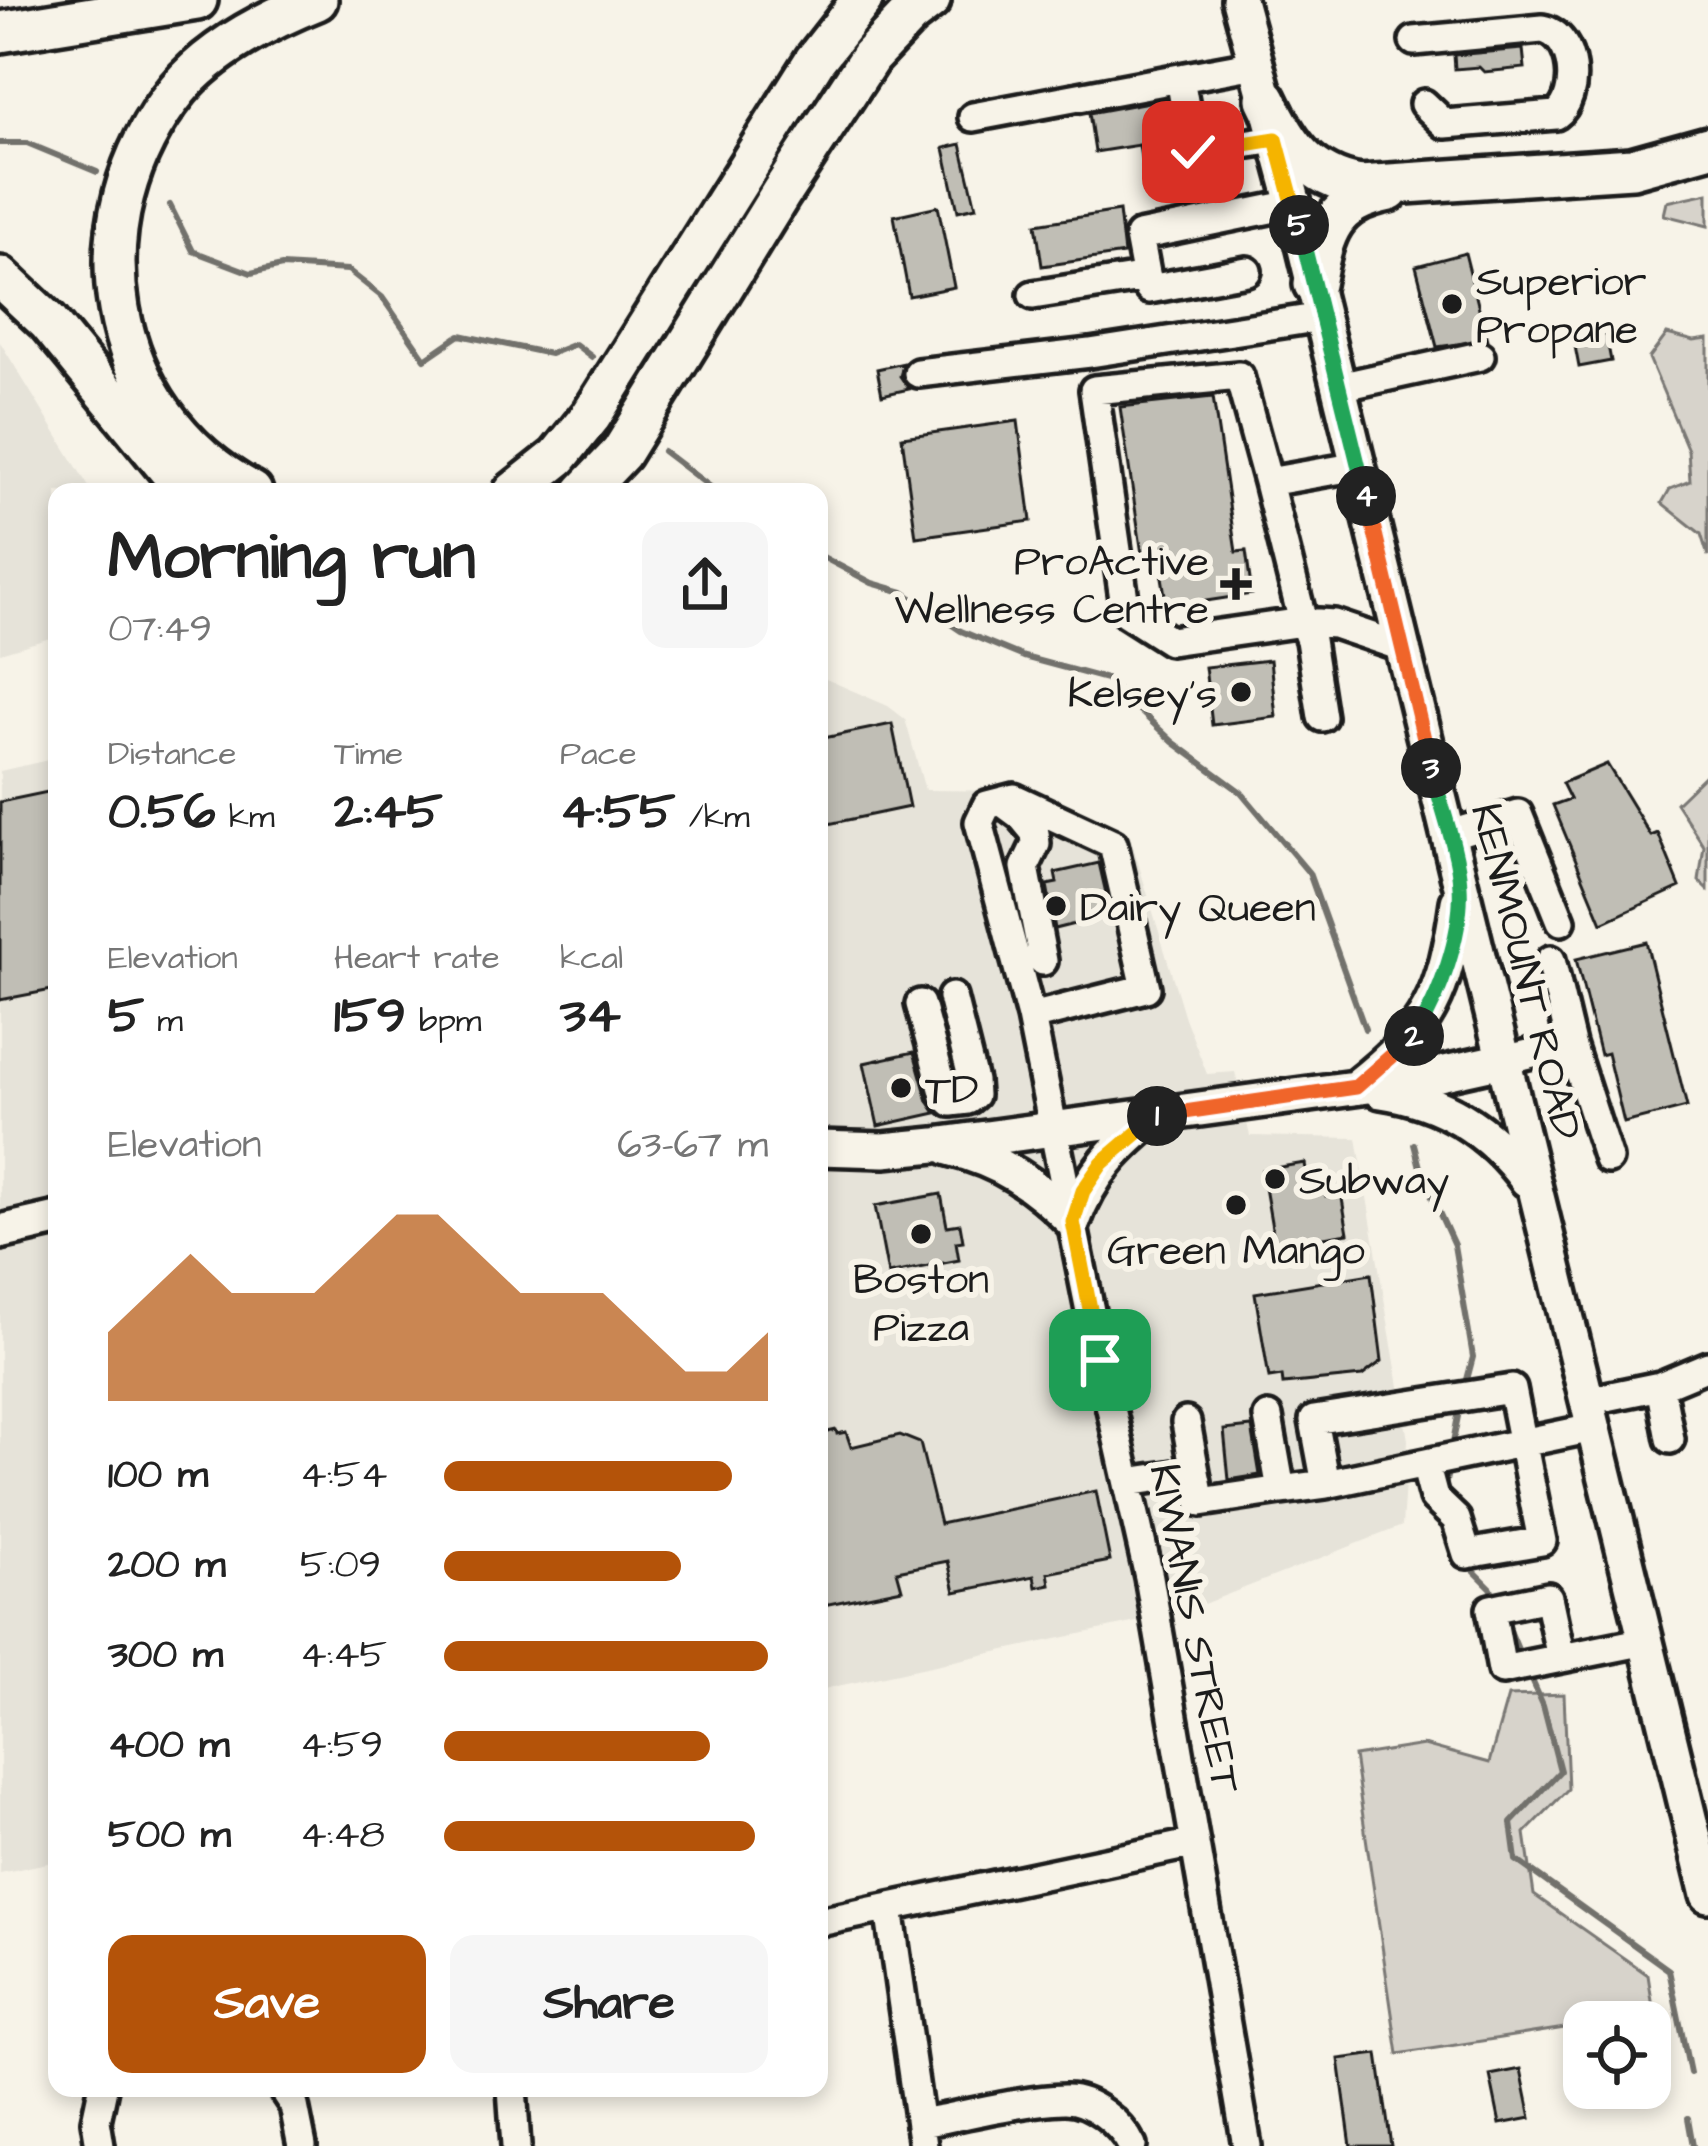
<!DOCTYPE html>
<meta charset="utf-8">
<style>
:root{--surface:#fff;--page:#f6f6f6;--text:#222;--muted:#767676;--accent:#b45309}
body{margin:0;font-family:"Architects Daughter",sans-serif;background:var(--page);color:var(--text);height:100vh;display:flex;flex-direction:column;font-size:45px;white-space:nowrap}
*{box-sizing:border-box;margin:0}
p{font-size:39px;color:var(--muted)}
.icon{flex:none;width:66px;height:66px;fill:none;stroke:currentColor;stroke-width:2;stroke-linecap:round;stroke-linejoin:round}
.map{position:relative;flex:1;overflow:hidden}
.side{position:absolute;left:48px;top:483px;width:780px;height:1614px;display:flex;flex-direction:column;background:var(--surface);border-radius:24px;box-shadow:0 6px 18px #0003}
.side>*{flex:none}
.tools{position:absolute;left:1563px;top:2001px;display:grid;gap:24px}
.tools a{display:grid;place-items:center;width:108px;height:108px;border-radius:24px;background:var(--surface);box-shadow:0 6px 18px #0003;font-size:60px}
.pin{position:absolute;display:grid;place-items:center;width:102px;height:102px;color:#fff;margin:-51px;border-radius:24px;box-shadow:0 6px 18px #0006}
.km{position:absolute;width:60px;height:60px;margin:-30px;border-radius:50%;background:#222;color:#fff;font-size:33px;line-height:60px;text-align:center}
.round{display:grid;place-items:center;flex:none;width:126px;height:126px;border-radius:24px;background:var(--page)}
.overview{display:flex;align-items:center;justify-content:space-between;height:204px;padding:0 60px}
h1{font-size:66px;font-weight:800;line-height:90px}
.stats{display:grid;grid-template-columns:repeat(3,1fr);gap:18px;height:204px;padding:12px 60px}
.stats div{display:grid;align-content:center}
.stats b{font-size:51px;font-weight:800}
.stats small{font-size:33px;font-weight:400}
.stats p{font-size:33px}
.chart{height:336px;padding:24px 60px}
.chart p{display:flex;justify-content:space-between}
.chart svg{width:100%;height:216px;margin-top:12px;fill:var(--accent);opacity:.7}
.button{display:flex;gap:24px;margin-top:auto;padding:24px 60px}
.button a{flex:1;height:138px;border-radius:24px;background:var(--accent);color:#fff;font-size:48px;font-weight:800;line-height:138px;text-align:center}
.button a+a{background:var(--page);color:var(--text)}
ul{padding:0 60px;list-style:none;font-size:39px}
li{display:grid;grid-template-columns:192px 144px 1fr;align-items:center;height:90px}
li i{height:30px;border-radius:15px;background:var(--accent)}
.map>svg:first-child{display:block}
.built{fill:#e6e3d9}
.green{fill:#d7d3cb;stroke:#7a7874;stroke-width:3}
.lines{fill:none;stroke-linecap:round;stroke-linejoin:round}
.stream{stroke:#72716c;stroke-width:6}
.building{fill:#c0beb5;stroke:#1c1c1c;stroke-width:3}
.minor-casing{stroke:#1c1c1c;stroke-width:36}
.major-casing{stroke:#1c1c1c;stroke-width:42}
.highway-casing{stroke:#1c1c1c;stroke-width:48}
.minor{stroke:#f7f3e8;stroke-width:27}
.major{stroke:#f7f3e8;stroke-width:33}
.highway{stroke:#f7f3e8;stroke-width:39}
.split-1-casing{stroke:#fff;stroke-width:24}
.split-2-casing{stroke:#fff;stroke-width:24}
.split-3-casing{stroke:#fff;stroke-width:24}
.split-4-casing{stroke:#fff;stroke-width:24}
.split-5-casing{stroke:#fff;stroke-width:24}
.split-6-casing{stroke:#fff;stroke-width:24}
.split-1{stroke:#f5b400;stroke-width:15}
.split-2{stroke:#f0652b;stroke-width:15}
.split-3{stroke:#22a559;stroke-width:15}
.split-4{stroke:#f0652b;stroke-width:15}
.split-5{stroke:#22a559;stroke-width:15}
.split-6{stroke:#f5b400;stroke-width:15}
.poi-dot{fill:#1c1c1c;stroke:#f7f3e8;stroke-width:4.5}
.labels{text-anchor:middle;stroke-width:12;stroke-linejoin:round;paint-order:stroke}
.poi-label{font-size:42px;fill:#1c1c1c;stroke:#f7f3e8;text-anchor:start}
.street-label{font-size:42px;fill:#1c1c1c;stroke:#f7f3e8}
</style>
<div class="map">
<svg width="1708" height="2146" viewBox="0 0 1708 2146">
<rect width="100%" height="100%" fill="#f7f3e8"/>
<filter id="ink" filterUnits="userSpaceOnUse"><feTurbulence type="fractalNoise" baseFrequency=".00833" numOctaves="2"/><feDisplacementMap in="SourceGraphic" scale="24" xChannelSelector="R" yChannelSelector="G"/><feConvolveMatrix kernelMatrix="1 2 1 2 8 2 1 2 1" color-interpolation-filters="sRGB"/></filter>
<g filter="url(#ink)">
<path class="built" d="M 0,342 L 92,492 L 57,492 L 57,636 L 0,653 Z
M 819,676 L 888,706 L 905,719 L 925,790 L 1020,791 L 1130,836 L 1185,1018 L 1207,1074 L 1235,1072 L 1250,1136 L 1357,1138 L 1408,1440 L 1402,1526 L 1183,1612 L 819,1690 Z
M 57,758 L 57,1861 L 0,1873 L 0,771 Z"/>
<path class="green" d="M 1708,193 L 1708,226 L 1664,215 L 1667,202 Z
M 1667,334 L 1694,341 L 1708,339 L 1708,556 L 1701,534 L 1662,503 L 1670,489 L 1690,481 L 1688,450 L 1649,358 Z
M 1708,772 L 1708,890 L 1699,881 L 1704,846 L 1676,803 Z
M 1564,1694 L 1568,1789 L 1525,1833 L 1534,1895 L 1648,1975 L 1658,2040 L 1650,2042 L 1650,2022 L 1584,2022 L 1584,2025 L 1398,2054 L 1354,1756 L 1424,1745 L 1489,1763 L 1508,1696 Z"/>
<g class="lines">
<path class="stream" d="M 0,143 L 27,143 L 97,172
M 170,205 L 193,251 L 251,273 L 282,266 L 348,270 L 382,297 L 425,359 L 460,335 L 550,354 L 575,344 L 592,357
M 663,451 L 717,492
M 819,555 L 872,583 L 903,592 L 961,631 L 1024,657 L 1106,679 L 1173,742 L 1241,792 L 1309,873 L 1365,1029
M 1414,1144 L 1422,1175 L 1454,1245 L 1473,1357 L 1465,1387
M 1451,1452 L 1460,1406
M 1444,1493 L 1449,1465
M 1466,1563 L 1491,1588 L 1495,1598
M 1506,1621 L 1522,1659
M 1528,1671 L 1543,1705 L 1560,1771 L 1511,1823 L 1516,1860 L 1669,1970 L 1690,2073
M 1688,2118 L 1693,2146"/>
</g>
<path class="building" d="M 1523,49 L 1525,68 L 1484,72 L 1479,67 L 1455,69 L 1454,55 Z
M 1165,99 L 1175,155 L 1186,171 L 1144,178 L 1139,145 L 1095,152 L 1089,113 Z
M 961,144 L 976,207 L 958,211 L 944,148 Z
M 938,206 L 954,287 L 909,296 L 894,216 Z
M 1119,211 L 1124,254 L 1042,266 L 1036,224 Z
M 1465,253 L 1487,340 L 1437,347 L 1416,266 Z
M 1606,335 L 1611,361 L 1579,367 L 1574,341 Z
M 904,363 L 900,376 L 909,389 L 882,395 L 877,369 Z
M 1213,397 L 1236,552 L 1246,551 L 1252,594 L 1167,607 L 1160,565 L 1144,567 L 1120,407 Z
M 1018,421 L 1031,521 L 916,537 L 902,437 Z
M 1270,660 L 1276,717 L 1212,725 L 1205,667 Z
M 892,724 L 909,807 L 819,826 L 819,739 Z
M 1607,764 L 1651,836 L 1658,833 L 1680,887 L 1602,923 L 1553,805 L 1570,799 L 1562,783 Z
M 57,790 L 57,989 L 0,1000 L 0,802 Z
M 1099,863 L 1111,915 L 1055,929 L 1047,885 L 1057,883 L 1055,873 Z
M 1646,942 L 1687,1107 L 1624,1123 L 1607,1053 L 1600,1055 L 1576,959 Z
M 914,1052 L 928,1101 L 936,1113 L 878,1126 L 864,1063 Z
M 1305,1163 L 1307,1179 L 1323,1176 L 1326,1196 L 1341,1193 L 1348,1233 L 1275,1245 L 1262,1170 Z
M 941,1194 L 947,1226 L 960,1224 L 963,1241 L 956,1242 L 959,1260 L 888,1274 L 875,1206 Z
M 1371,1274 L 1382,1361 L 1362,1376 L 1283,1384 L 1282,1376 L 1269,1378 L 1255,1293 Z
M 1252,1427 L 1260,1475 L 1229,1480 L 1224,1430 Z
M 836,1430 L 837,1434 L 846,1432 L 851,1447 L 900,1435 L 920,1443 L 940,1524 L 1096,1491 L 1110,1561 L 1048,1573 L 1050,1584 L 1036,1587 L 1034,1576 L 955,1592 L 948,1561 L 897,1571 L 902,1589 L 819,1606 L 819,1434 Z
M 1378,2054 L 1391,2146 L 1351,2146 L 1339,2059 Z
M 1521,2069 L 1531,2118 L 1500,2124 L 1490,2075 Z"/>
<g class="lines">
<defs>
<path id="minor" d="M 1414,41 L 1542,29 C 1576,35 1581,97 1556,115 L 1445,124 L 1424,104
M 1256,64 L 1180,78 L 1193,152 L 1276,139
M 973,117 L 1180,78
M 1247,271 L 1149,289 L 1139,236 L 1294,204
M 1033,295 L 1147,277
M 918,373 L 1090,353 L 1322,317
M 1339,387 L 1480,356
M 1268,482 L 1303,622 L 1170,641 L 1126,613 L 1094,390 L 1239,376 L 1268,482 L 1359,466
M 1322,717 L 1310,640 L 1303,622 L 1334,624 L 1402,647
M 1002,802 L 1021,816 L 1035,833 L 1036,844 L 1025,867 L 1043,961
M 1448,835 L 1518,814 L 1561,921
M 920,1004 L 945,1096 L 951,1102 L 968,1100 L 974,1095 L 973,1081 L 952,997
M 1031,1017 L 1146,988 L 1113,844 L 1014,798 L 987,805 L 979,822 L 1031,1017 L 1098,1351 L 1149,1577 L 1247,2146
M 1571,1044 L 1608,1159
M 1503,1060 L 1571,1044 L 1551,960
M 1660,1386 L 1708,1366
M 1587,1401 L 1660,1386 L 1670,1439
M 1186,1422 L 1195,1472
M 1128,1482 L 1195,1472 L 1201,1502 L 1281,1490 L 1268,1417
M 1326,1484 L 1593,1428
M 1281,1490 L 1326,1484 L 1314,1420 L 1512,1389 L 1542,1541 L 1467,1554 L 1456,1519 L 1434,1498 L 1425,1464
M 1561,1658 L 1548,1597 L 1491,1609 L 1502,1670 L 1646,1641
M 889,1908 L 923,2146
M 819,1922 L 1195,1843
M 282,2088 L 294,2106 L 302,2146
M 512,2088 L 516,2146
M 920,2123 C 963,2116 1021,2100 1064,2099 C 1090,2098 1121,2123 1132,2146
M 100,2146 L 96,2121 L 103,2088"/>
<path id="major" d="M 1239,0 L 1294,204 L 1708,1895
M 1357,1086 C 1430,1029 1445,993 1458,902
M 1381,1091 C 1442,1100 1491,1131 1527,1180
M 819,1148 L 884,1150 L 935,1145 L 1413,1080 L 1503,1060
M 949,1148 C 1001,1161 1036,1184 1073,1222 C 1090,1173 1119,1144 1159,1113
M 0,1232 L 57,1219"/>
<path id="highway" d="M 0,32 L 197,0
M 1266,99 C 1287,144 1308,177 1360,186 L 1632,168 L 1708,147
M 0,277 L 48,322 L 174,476 L 192,492
M 1314,284 C 1324,232 1331,202 1389,191
M 252,492 C 102,411 72,219 178,89 C 211,49 269,19 317,0
M 514,492 L 558,457 L 591,416 L 815,60 L 862,0
M 584,492 L 621,453 L 781,193 L 870,57 L 909,16 L 930,0"/>
</defs>
<use href="#minor" class="minor-casing"/>
<use href="#major" class="major-casing"/>
<use href="#highway" class="highway-casing"/>
<use href="#minor" class="minor"/>
<use href="#major" class="major"/>
<use href="#highway" class="highway"/>
</g>
</g>
<g class="lines" filter="url(#ink)">
<defs>
<path id="split-1" d="M 1100,1360 L 1073,1222 L 1083,1191 L 1102,1163 L 1157,1116"/>
<path id="split-2" d="M 1157,1116 L 1356,1087 L 1414,1036"/>
<path id="split-3" d="M 1414,1036 C 1440,999 1463,932 1460,886 C 1459,854 1440,802 1431,768"/>
<path id="split-4" d="M 1366,496 L 1431,768"/>
<path id="split-5" d="M 1299,225 L 1366,496"/>
<path id="split-6" d="M 1193,152 L 1276,139 L 1299,225"/>
</defs>
<use href="#split-1" class="split-1-casing"/>
<use href="#split-2" class="split-2-casing"/>
<use href="#split-3" class="split-3-casing"/>
<use href="#split-4" class="split-4-casing"/>
<use href="#split-5" class="split-5-casing"/>
<use href="#split-6" class="split-6-casing"/>
<use href="#split-1" class="split-1"/>
<use href="#split-2" class="split-2"/>
<use href="#split-3" class="split-3"/>
<use href="#split-4" class="split-4"/>
<use href="#split-5" class="split-5"/>
<use href="#split-6" class="split-6"/>
</g>
<g class="poi-dot">
<circle cx="1452" cy="304" r="12"/>
<path d="M1230 566h12v12h12v12h-12v12h-12v-12h-12v-12h12z"/>
<circle cx="1241" cy="692" r="12"/>
<circle cx="1056" cy="906" r="12"/>
<circle cx="901" cy="1088" r="12"/>
<circle cx="1275" cy="1179" r="12"/>
<circle cx="1236" cy="1205" r="12"/>
<circle cx="921" cy="1234" r="12"/>
</g>
<g class="labels">
<g class="poi-label">
<text x="1476" y="295">Superior<tspan x="1476" dy="48">Propane</tspan></text>
<text x="1209" y="575" text-anchor="end">ProActive<tspan x="1209" dy="48">Wellness Centre</tspan></text>
<text x="1217" y="707" text-anchor="end">Kelsey's</text>
<text x="1080" y="921">Dairy Queen</text>
<text x="925" y="1103">TD</text>
<text x="1299" y="1194">Subway</text>
<text x="1236" y="1264" text-anchor="middle">Green Mango</text>
<text x="921" y="1293" text-anchor="middle">Boston<tspan x="921" dy="48">Pizza</tspan></text>
</g>
<g class="street-label">
<text transform="translate(1528 971) rotate(76)" y="15">KENMOUNT ROAD</text>
<text transform="translate(1197 1628) rotate(79)" y="15">KIWANIS STREET</text>
</g>
</g>
</svg>
<div class="tools">
<a><svg class="icon" aria-label="locate" viewBox="0 0 24 24"><circle cx="12" cy="12" r="6"/><path d="M12 2v4M12 18v4M2 12h4M18 12h4"/></svg></a>
</div>
<div class="pin" style="left:1100px;top:1360px;background:#1e9e55"><svg class="icon" aria-label="arrive" viewBox="0 0 24 24"><path d="M6 21V4h12l-3 4 3 4H6"/></svg></div>
<div class="pin" style="left:1193px;top:152px;background:#d93025"><svg class="icon" aria-label="check" viewBox="0 0 24 24"><path d="M5 12l5 5 9-10"/></svg></div>
<b class="km" style="left:1157px;top:1116px">1</b>
<b class="km" style="left:1414px;top:1036px">2</b>
<b class="km" style="left:1431px;top:768px">3</b>
<b class="km" style="left:1366px;top:496px">4</b>
<b class="km" style="left:1299px;top:225px">5</b>
<section class="side">
<div class="overview"><div><h1>Morning run</h1><p>07:49</p></div><a class="round"><svg class="icon" aria-label="share" viewBox="0 0 24 24"><path d="M12 15V3M7 8l5-5 5 5M5 13v7h14v-7"/></svg></a></div>
<div class="stats">
<div><p>Distance</p><b>0.56<small> km</small></b></div>
<div><p>Time</p><b>2:45</b></div>
<div><p>Pace</p><b>4:55<small> /km</small></b></div>
</div>
<div class="stats">
<div><p>Elevation</p><b>5<small> m</small></b></div>
<div><p>Heart rate</p><b>159<small> bpm</small></b></div>
<div><p>kcal</p><b>34</b></div>
</div>
<div class="chart"><p><span>Elevation</span>63–67 m</p>
<svg viewBox="0 0 160 44" preserveAspectRatio="none"><path d="M0 44V30L10 22L20 14L30 22L40 22L50 22L60 14L70 6L80 6L90 14L100 22L110 22L120 22L130 30L140 38L150 38L160 30V44z"/></svg>
</div>
<ul>
<li><b>100 m</b>4:54<i style="width:89%"></i></li>
<li><b>200 m</b>5:09<i style="width:73%"></i></li>
<li><b>300 m</b>4:45<i style="width:100%"></i></li>
<li><b>400 m</b>4:59<i style="width:82%"></i></li>
<li><b>500 m</b>4:48<i style="width:96%"></i></li>
</ul>
<div class="button"><a>Save</a><a>Share</a></div>
</section>
</div>
